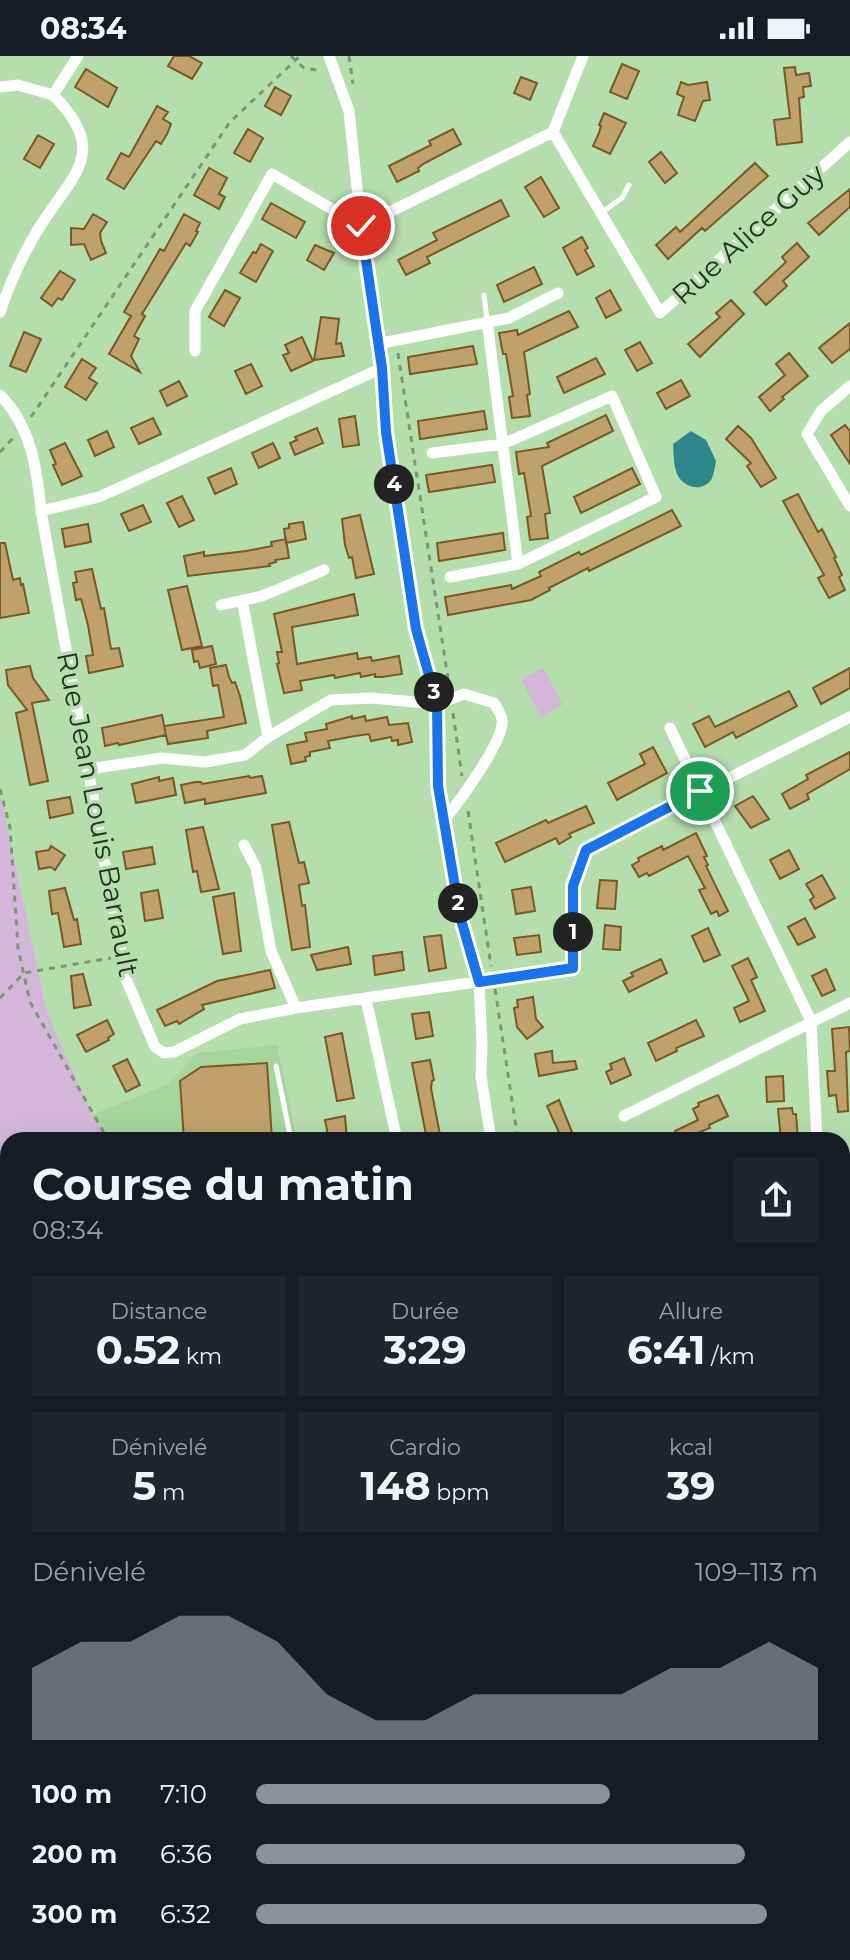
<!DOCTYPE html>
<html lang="fr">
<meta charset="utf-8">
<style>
:root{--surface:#171b24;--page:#20242c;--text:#f1f3f6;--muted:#9ea1a6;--accent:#8c9099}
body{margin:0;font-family:Montserrat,sans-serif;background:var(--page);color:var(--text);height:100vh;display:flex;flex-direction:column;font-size:30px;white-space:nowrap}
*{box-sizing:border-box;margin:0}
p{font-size:26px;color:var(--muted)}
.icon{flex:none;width:44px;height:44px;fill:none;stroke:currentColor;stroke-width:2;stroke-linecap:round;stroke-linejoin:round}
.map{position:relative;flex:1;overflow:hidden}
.drawer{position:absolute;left:0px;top:1076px;width:850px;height:828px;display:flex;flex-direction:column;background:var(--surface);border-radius:24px 24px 0 0;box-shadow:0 8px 32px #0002}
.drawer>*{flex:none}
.pin{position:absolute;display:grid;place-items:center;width:68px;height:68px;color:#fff;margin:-34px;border:4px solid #fff;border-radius:50%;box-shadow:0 2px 8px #0007}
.km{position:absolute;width:40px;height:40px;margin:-20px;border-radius:50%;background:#222;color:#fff;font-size:22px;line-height:40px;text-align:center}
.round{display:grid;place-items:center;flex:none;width:84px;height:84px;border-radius:0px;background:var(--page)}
.summary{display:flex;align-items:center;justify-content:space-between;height:136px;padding:0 32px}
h1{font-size:44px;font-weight:700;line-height:60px}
.figures{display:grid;grid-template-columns:repeat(3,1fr);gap:12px;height:136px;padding:8px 32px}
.figures div{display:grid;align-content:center;border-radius:0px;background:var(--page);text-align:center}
.figures b{font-size:40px;font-weight:700}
.figures small{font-size:22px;font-weight:400}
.figures p{font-size:22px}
.chart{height:224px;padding:16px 32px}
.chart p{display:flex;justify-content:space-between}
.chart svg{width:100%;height:144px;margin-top:8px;fill:var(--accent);opacity:.7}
ul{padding:0 32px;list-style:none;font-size:26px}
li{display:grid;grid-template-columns:128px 96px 1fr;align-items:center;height:60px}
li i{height:20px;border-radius:10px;background:var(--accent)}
.status{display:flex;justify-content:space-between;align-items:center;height:56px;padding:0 40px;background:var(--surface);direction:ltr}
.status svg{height:22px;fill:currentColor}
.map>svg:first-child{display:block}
.built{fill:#a6d59e}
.green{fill:#d5b6db}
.water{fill:#2d868c}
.building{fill:#c0a16b;stroke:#775a25;stroke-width:2}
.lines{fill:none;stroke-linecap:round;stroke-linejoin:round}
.path{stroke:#799773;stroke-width:3;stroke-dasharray:6 6;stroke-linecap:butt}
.service{stroke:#fff;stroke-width:5}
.minor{stroke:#fff;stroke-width:11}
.tertiary{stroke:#fff;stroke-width:14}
.route-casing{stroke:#fff;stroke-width:16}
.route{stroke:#1a73e8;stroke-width:10}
.labels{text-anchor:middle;stroke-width:7;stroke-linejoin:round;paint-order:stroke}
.street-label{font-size:28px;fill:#22321f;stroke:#b5dead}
</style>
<div class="status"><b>08:34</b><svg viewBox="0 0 49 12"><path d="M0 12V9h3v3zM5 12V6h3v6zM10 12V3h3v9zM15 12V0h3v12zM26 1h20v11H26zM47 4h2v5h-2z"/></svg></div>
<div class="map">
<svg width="850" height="1904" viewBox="0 0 850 1904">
<rect width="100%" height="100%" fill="#b5dead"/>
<path class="built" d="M 277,989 L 297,1084 L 109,1084 L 92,1059 L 167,1029 L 197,997 Z"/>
<path class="green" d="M 543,612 L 563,649 L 541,661 L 521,624 Z
M 0,737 L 47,957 L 92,1059 L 109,1084 L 8,1084 L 8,1275 L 0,1255 Z"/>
<path class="water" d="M 691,375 L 706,384 L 716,405 C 715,410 714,419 711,424 C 702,436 685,432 678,420 C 673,410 674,399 673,388 Z"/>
<path class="building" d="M 174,0 L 189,0 L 202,7 L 192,23 L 168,10 Z
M 622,8 L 639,15 L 627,43 L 610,36 Z
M 795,11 L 796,19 L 809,17 L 811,30 L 803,31 L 804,41 L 799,42 L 802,86 L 777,89 L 774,64 L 790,62 L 784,12 Z
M 86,13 L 117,32 L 108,51 L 75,31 Z
M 521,21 L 537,27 L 530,44 L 514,37 Z
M 681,26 L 688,29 L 707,26 L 710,44 L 703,45 L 695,65 L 678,59 L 684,41 L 677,38 Z
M 275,31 L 291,40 L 281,59 L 265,50 Z
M 157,50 L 168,56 L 163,63 L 171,68 L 167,78 L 161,88 L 156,85 L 124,133 L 107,123 L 121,97 L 129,101 Z
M 604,57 L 626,67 L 610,98 L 593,90 L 599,77 L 601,70 L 599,69 Z
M 248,73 L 263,82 L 250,106 L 234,97 Z
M 453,73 L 461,88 L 423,108 L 418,112 L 419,115 L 397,126 L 389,110 L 431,89 L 429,85 Z
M 38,79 L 54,88 L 40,112 L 24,103 Z
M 661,96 L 677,117 L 665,127 L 649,106 Z
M 755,107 L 768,120 L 705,175 L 702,172 L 668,203 L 656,189 L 676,171 L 680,176 Z
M 209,112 L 227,122 L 219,138 L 225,141 L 219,153 L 194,139 Z
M 541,121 L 559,152 L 544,161 L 525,131 Z
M 850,133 L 850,151 L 819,179 L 808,167 Z
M 501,144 L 509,160 L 427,201 L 430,207 L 406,219 L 398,204 L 437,184 L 433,177 Z
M 271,147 L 305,166 L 296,182 L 262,163 Z
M 93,158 L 107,166 L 100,177 L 101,185 L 106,197 L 91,204 L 84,188 L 71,189 L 71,172 L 84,173 Z
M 184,158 L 200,167 L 196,175 L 198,176 L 190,190 L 186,187 L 142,258 L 145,260 L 134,280 L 139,283 L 131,300 L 140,316 L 109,298 L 131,260 L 124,256 L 160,193 L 164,195 Z
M 582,181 L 588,192 L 585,194 L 594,210 L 577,219 L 563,192 Z
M 797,187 L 809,201 L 783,225 L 787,230 L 766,249 L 754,236 L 786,206 L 782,201 Z
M 261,188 L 273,195 L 256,226 L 240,217 L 253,196 L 256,197 Z
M 315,189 L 334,197 L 324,214 L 307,204 Z
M 534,211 L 542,228 L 504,246 L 497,229 Z
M 60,215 L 75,224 L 62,244 L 58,242 L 52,250 L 41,242 Z
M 225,234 L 240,242 L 224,270 L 209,261 Z
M 610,234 L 621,254 L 606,262 L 596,242 Z
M 731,244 L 744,258 L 700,301 L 688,288 L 720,261 L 716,257 Z
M 569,255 L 578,271 L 524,296 L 530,338 L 527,339 L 530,360 L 512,362 L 509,341 L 513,340 L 506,298 L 503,298 L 499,277 L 517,274 L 518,279 Z
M 321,261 L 339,263 L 336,288 L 341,287 L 344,300 L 314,304 Z
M 850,267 L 850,293 L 832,307 L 819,292 Z
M 24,276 L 41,283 L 26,316 L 10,310 Z
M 302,281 L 313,305 L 291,315 L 283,299 L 289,297 L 285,289 Z
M 640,286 L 652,307 L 637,315 L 625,294 Z
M 473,290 L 477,308 L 410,318 L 408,301 Z
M 789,297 L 808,320 L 782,341 L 784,343 L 770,355 L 759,341 L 785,319 L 776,308 Z
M 596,302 L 605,318 L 564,337 L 557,321 Z
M 82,303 L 96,312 L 89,322 L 97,327 L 86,344 L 65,331 Z
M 251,308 L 262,330 L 246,338 L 235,315 Z
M 681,324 L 690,340 L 666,353 L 657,337 Z
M 179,325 L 187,340 L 167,350 L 160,335 Z
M 484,355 L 487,373 L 420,383 L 418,365 Z
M 606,359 L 613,375 L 542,410 L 550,457 L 545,458 L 548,482 L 530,484 L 527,461 L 531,460 L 524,417 L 519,418 L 516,396 L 549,391 L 547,387 Z
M 355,360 L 359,389 L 343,391 L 339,363 Z
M 153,362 L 161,378 L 139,388 L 131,372 Z
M 845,369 L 850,375 L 850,408 L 831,379 Z
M 738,370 L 751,382 L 776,422 L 761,431 L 747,410 L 751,407 L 726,383 Z
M 317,372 L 323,387 L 295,399 L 290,387 L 297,384 L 295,381 Z
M 107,375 L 114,391 L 95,400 L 88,384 Z
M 65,387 L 82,420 L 62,429 L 53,409 L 56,408 L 50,394 Z
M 273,387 L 280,402 L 259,412 L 252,397 Z
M 492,409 L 495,426 L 429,436 L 426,419 Z
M 231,412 L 237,428 L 215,438 L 208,422 Z
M 632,412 L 640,428 L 581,457 L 574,441 Z
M 798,438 L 818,476 L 822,473 L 836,501 L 834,502 L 842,519 L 839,521 L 845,534 L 829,542 L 818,522 L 824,519 L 783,445 Z
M 182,440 L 194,464 L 179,471 L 167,447 Z
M 143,449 L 151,466 L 129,475 L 121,458 Z
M 672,454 L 681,470 L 607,506 L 589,515 L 588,512 L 549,532 L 550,534 L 531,544 L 448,559 L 445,541 L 511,529 L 512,533 L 541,520 L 539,516 L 579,496 L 581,499 Z
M 360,459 L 374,518 L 356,522 L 352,501 L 349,502 L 345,489 L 342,463 Z
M 303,466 L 306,483 L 286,487 L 284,473 L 289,472 L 289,468 Z
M 88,468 L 91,486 L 65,491 L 62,473 Z
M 503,477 L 505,494 L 439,505 L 437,487 Z
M 286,483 L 289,502 L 275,504 L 276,506 L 269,508 L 270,510 L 188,520 L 184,500 L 204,496 L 204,500 L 246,495 L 272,490 L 271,486 Z
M 0,487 L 5,487 L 13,524 L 20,522 L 21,529 L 23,528 L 29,557 L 0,562 Z
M 92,513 L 101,553 L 104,552 L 111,593 L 119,592 L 123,610 L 89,617 L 86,600 L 93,599 L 88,569 L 81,543 L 76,544 L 73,527 L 77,526 L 75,516 Z
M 187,530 L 202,590 L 182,594 L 168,534 Z
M 354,538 L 358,559 L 292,571 L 297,608 L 357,597 L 358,603 L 371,601 L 372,605 L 399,600 L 402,618 L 382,621 L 375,621 L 375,618 L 361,621 L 360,617 L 335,622 L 334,619 L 300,625 L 302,634 L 284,637 L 277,608 L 279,607 L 277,596 L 282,596 L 274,558 Z
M 212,590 L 216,608 L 200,612 L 198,605 L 194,606 L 192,594 Z
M 226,609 L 229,621 L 232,627 L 235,626 L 240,640 L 246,667 L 207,675 L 208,682 L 168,688 L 164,670 L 224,661 L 218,629 L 213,630 L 210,612 Z
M 30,610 L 33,622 L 49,644 L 32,647 L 48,725 L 30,729 L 16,657 L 27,654 L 8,629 L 6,614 Z
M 850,612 L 850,632 L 821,648 L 813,632 Z
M 789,635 L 797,650 L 736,682 L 733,676 L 705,691 L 693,668 L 709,660 L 715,671 Z
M 162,659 L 166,679 L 119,689 L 118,687 L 105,690 L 102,672 Z
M 352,660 L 352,663 L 365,660 L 366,665 L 387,661 L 389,669 L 408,667 L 412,686 L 398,689 L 398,684 L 392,685 L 391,681 L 371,685 L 369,678 L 355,680 L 328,685 L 330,692 L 310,696 L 310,700 L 305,701 L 306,705 L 291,708 L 287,689 L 307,685 L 305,677 L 327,673 L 326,668 Z
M 653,691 L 667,717 L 617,744 L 608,727 L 645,708 L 640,698 Z
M 850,696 L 850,713 L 807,738 L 809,743 L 790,753 L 782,738 L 808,723 L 806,719 Z
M 249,720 L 250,722 L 262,720 L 266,737 L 205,748 L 205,743 L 185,747 L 181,729 L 195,726 L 201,726 L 202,728 Z
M 159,721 L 159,725 L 173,722 L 176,739 L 136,747 L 132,728 Z
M 753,740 L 769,763 L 751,772 L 735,750 Z
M 70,741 L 73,757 L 50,762 L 47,745 Z
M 586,750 L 594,767 L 569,778 L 571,781 L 559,788 L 556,782 L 505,806 L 496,787 L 546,764 L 548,767 Z
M 289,766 L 299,807 L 304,806 L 309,827 L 299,829 L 302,850 L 305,849 L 310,891 L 292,894 L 272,769 Z
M 203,771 L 219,833 L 201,836 L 197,815 L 193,816 L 186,774 Z
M 696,777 L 707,800 L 704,801 L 708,809 L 706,810 L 728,855 L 719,860 L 717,855 L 711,858 L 699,834 L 705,832 L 688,800 L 649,820 L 647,817 L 639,821 L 632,809 L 639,805 L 638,802 L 662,790 L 663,794 Z
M 51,790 L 65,799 L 55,814 L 51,811 L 39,813 L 36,796 L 49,794 Z
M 152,791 L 155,808 L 126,813 L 123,796 Z
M 789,794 L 799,813 L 780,823 L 770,804 Z
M 822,819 L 835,842 L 815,853 L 810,844 L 814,841 L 806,828 Z
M 600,824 L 617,825 L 615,853 L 597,852 Z
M 531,831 L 535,855 L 516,858 L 512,834 Z
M 65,832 L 74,864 L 77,863 L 81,888 L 64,891 L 58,857 L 52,858 L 49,835 Z
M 158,834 L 163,862 L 145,865 L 141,837 Z
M 234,837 L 241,895 L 223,898 L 213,841 Z
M 805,862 L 815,881 L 798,889 L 788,871 Z
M 605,869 L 621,871 L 620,894 L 603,893 Z
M 708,872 L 720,899 L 704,906 L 692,880 Z
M 441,879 L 446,912 L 429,915 L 424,881 Z
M 539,879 L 541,896 L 517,899 L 514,882 Z
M 348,891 L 351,908 L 317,914 L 311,899 Z
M 402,896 L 404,914 L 375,919 L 373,900 Z
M 748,902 L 757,921 L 751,924 L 765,955 L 740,966 L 734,952 L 749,945 L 732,910 Z
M 661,903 L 667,917 L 629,936 L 623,925 L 633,920 L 631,917 Z
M 826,913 L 835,934 L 822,940 L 812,920 Z
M 270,914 L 275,932 L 202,949 L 204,953 L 179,968 L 177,965 L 165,970 L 157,954 L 217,925 Z
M 83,918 L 91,949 L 74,952 L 71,920 Z
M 533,941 L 536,963 L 543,971 L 527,983 L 517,971 L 514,952 L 518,951 L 517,944 Z
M 429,956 L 433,980 L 416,983 L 412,958 Z
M 107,964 L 114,978 L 108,982 L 109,984 L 86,996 L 77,979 Z
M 696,964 L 704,980 L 676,992 L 677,995 L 656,1005 L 648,987 Z
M 849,971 L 850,995 L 846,996 L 848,1055 L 838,1056 L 836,1039 L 829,1040 L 827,1015 L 835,1015 L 832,973 Z
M 342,977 L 354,1042 L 337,1045 L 325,981 Z
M 552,995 L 553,1007 L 575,1005 L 577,1013 L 539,1020 L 535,998 Z
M 624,1002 L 631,1019 L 611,1028 L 606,1016 L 612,1013 L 610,1008 Z
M 127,1003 L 140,1029 L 126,1036 L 113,1010 Z
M 430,1004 L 434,1024 L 432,1025 L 431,1032 L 441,1084 L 427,1084 L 412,1007 Z
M 267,1007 L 272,1084 L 184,1084 L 180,1025 L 201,1011 Z
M 783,1020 L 784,1045 L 767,1046 L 766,1021 Z
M 718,1039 L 728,1060 L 709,1069 L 710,1072 L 680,1084 L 675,1075 L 698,1064 L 693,1053 L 699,1050 L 698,1047 Z
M 559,1044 L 572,1076 L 561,1081 L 547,1050 Z
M 792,1052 L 793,1058 L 796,1058 L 798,1083 L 781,1084 L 778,1053 Z
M 345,1060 L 347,1084 L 329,1084 L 325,1064 Z"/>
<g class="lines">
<path class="path" d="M 291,0 L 304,12 L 322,15
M 349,0 L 353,28
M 398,297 L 449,629
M 31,361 L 230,66 L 300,0
M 0,396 L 13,382
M 453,657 L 462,720
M 0,733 L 10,771 L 18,892 L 30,946 L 108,1084
M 468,755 L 491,910
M 495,933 L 518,1084
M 0,942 L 24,917 L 111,902
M 0,1285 L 8,1303"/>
<path class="service" d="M 601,157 L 622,142 L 629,129
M 484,239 L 487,264
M 276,1010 L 291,1084"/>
<path class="minor" d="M 329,0 L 349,55 L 361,170 L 382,312 L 386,376 L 416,573 L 437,648 L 438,730 L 460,860 L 479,926 L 482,988 L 481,1020 L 491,1084
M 0,31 L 18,29 L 53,39 L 78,0
M 553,76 L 660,257 L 850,86
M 0,256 C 10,227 22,199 39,172 C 72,119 111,96 53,39
M 487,265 L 518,508
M 377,288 L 509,262 L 558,237
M 195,295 L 195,255 L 272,118 L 361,170 L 553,76 L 583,0
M 850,330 L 821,355 L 807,378 L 850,450
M 0,339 C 31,370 37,413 41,455 L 126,923 L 155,991 L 164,997 L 174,996 L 240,963 L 296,952 L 573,912 L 573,830 L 586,794 L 850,661
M 432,397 L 503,388 L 612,340 L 656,441 L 518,508 L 450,521
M 41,455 L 99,441 L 382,312
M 242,544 L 268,681
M 221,549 L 262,540 L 324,514
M 670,672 L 811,965 L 817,1084
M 89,713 L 162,702 L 205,706 L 245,699 L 268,681 L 331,644 L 371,642 L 437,648 L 464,638 L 494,647 C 497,652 502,659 502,664 C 505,684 458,747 445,763
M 244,789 L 256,812 L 271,895 L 296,952
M 366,943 L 397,1084
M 624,1060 L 850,947
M 842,1812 L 850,1804
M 743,1904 L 752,1896"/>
<path class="tertiary" d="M 842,1158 L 850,1157
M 0,1380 L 8,1376"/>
</g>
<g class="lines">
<defs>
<path id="route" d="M 361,170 L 382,312 L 386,376 L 416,573 L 437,648 L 438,730 L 460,860 L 479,926 L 573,912 L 573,830 L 586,794 L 700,735"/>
</defs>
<use href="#route" class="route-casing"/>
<use href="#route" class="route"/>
</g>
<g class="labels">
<g class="street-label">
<text transform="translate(748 178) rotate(-42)" y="10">Rue Alice Guy</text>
<text transform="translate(98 758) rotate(79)" y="10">Rue Jean Louis Barrault</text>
</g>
</g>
</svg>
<div class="pin" style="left:700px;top:735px;background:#1e9e55"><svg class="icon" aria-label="arrive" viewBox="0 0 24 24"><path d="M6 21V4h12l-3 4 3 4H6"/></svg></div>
<div class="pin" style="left:361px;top:170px;background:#d93025"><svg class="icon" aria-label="check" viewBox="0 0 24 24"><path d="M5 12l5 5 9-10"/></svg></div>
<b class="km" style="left:573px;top:876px">1</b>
<b class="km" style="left:458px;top:847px">2</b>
<b class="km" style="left:434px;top:636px">3</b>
<b class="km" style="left:394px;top:428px">4</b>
<section class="drawer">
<div class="summary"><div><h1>Course du matin</h1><p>08:34</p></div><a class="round"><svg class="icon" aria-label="share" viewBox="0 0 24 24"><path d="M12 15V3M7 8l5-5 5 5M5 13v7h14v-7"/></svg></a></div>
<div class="figures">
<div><p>Distance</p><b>0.52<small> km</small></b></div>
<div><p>Durée</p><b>3:29</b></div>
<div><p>Allure</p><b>6:41<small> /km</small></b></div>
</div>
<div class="figures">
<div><p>Dénivelé</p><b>5<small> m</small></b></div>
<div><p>Cardio</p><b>148<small> bpm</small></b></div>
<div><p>kcal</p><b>39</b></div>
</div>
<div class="chart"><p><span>Dénivelé</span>109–113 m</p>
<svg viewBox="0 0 160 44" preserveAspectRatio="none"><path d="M0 44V22L10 14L20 14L30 6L40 6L50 14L60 30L70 38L80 38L90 30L100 30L110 30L120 30L130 22L140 22L150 14L160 22V44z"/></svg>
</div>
<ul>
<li><b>100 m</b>7:10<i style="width:63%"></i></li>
<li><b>200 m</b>6:36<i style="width:87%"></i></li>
<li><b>300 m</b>6:32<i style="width:91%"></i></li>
</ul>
</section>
</div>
